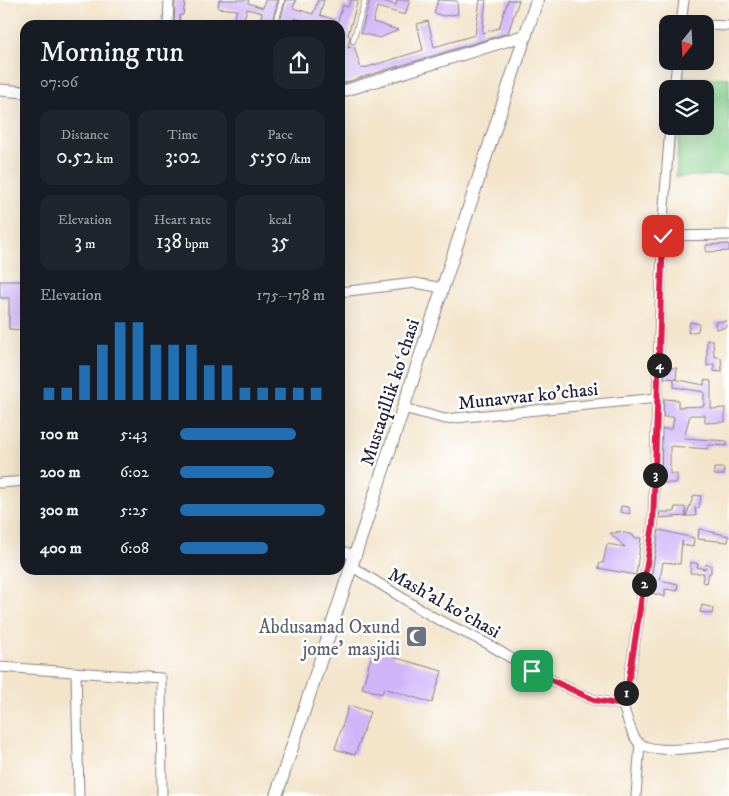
<!DOCTYPE html>
<meta charset="utf-8">
<style>
:root{--surface:#171b24;--page:#20242c;--text:#f1f3f6;--muted:#9ea1a6;--accent:#1f6fb2}
body{margin:0;font-family:"IM FELL DW Pica",serif;background:var(--page);color:var(--text);height:100vh;display:flex;flex-direction:column;font-size:19px;white-space:nowrap}
*{box-sizing:border-box;margin:0}
p{font-size:16px;color:var(--muted)}
.icon{flex:none;width:28px;height:28px;fill:none;stroke:currentColor;stroke-width:2;stroke-linecap:round;stroke-linejoin:round}
.map{position:relative;flex:1;overflow:hidden}
.drawer{position:absolute;left:20px;top:20px;width:325px;height:555px;display:flex;flex-direction:column;background:var(--surface);border-radius:15px;box-shadow:0 5px 20px #0002}
.drawer>*{flex:none}
.needle{width:32px;rotate:198deg}
.buttons{position:absolute;left:659px;top:15px;display:grid;gap:10px}
.buttons a{display:grid;place-items:center;width:55px;height:55px;border-radius:10px;background:var(--surface);box-shadow:0 5px 20px #0002;font-size:25px}
.pin{position:absolute;display:grid;place-items:center;width:42px;height:42px;color:#fff;margin:-21px;border-radius:10px;box-shadow:0 2px 8px #0006}
.km{position:absolute;width:25px;height:25px;margin:-12px;border-radius:50%;background:#222;color:#fff;font-size:14px;line-height:25px;text-align:center}
.round{display:grid;place-items:center;flex:none;width:52px;height:52px;border-radius:15px;background:var(--page)}
.overview{display:flex;align-items:center;justify-content:space-between;height:85px;padding:0 20px}
h1{font-size:28px;font-weight:600;line-height:38px}
.figures{display:grid;grid-template-columns:repeat(3,1fr);gap:8px;height:85px;padding:5px 20px}
.figures div{display:grid;align-content:center;border-radius:12px;background:var(--page);text-align:center}
.figures b{font-size:21px;font-weight:600}
.figures small{font-size:14px;font-weight:400}
.figures p{font-size:14px}
.chart{height:140px;padding:10px 20px}
.chart p{display:flex;justify-content:space-between}
.chart svg{width:100%;height:90px;margin-top:5px;stroke:var(--accent);stroke-width:6}
ul{padding:0 20px;list-style:none;font-size:16px}
li{display:grid;grid-template-columns:80px 60px 1fr;align-items:center;height:38px}
li i{height:12px;border-radius:6px;background:var(--accent)}
.map>svg:first-child{display:block}
.green{fill:#83cd89;stroke:#527862}
.building{fill:#cfb4f8}
.lines{fill:none;stroke-linecap:round;stroke-linejoin:round}
.lane-casing{stroke:#8a8382;stroke-width:6}
.street-casing{stroke:#8a8382;stroke-width:11}
.secondary-casing{stroke:#8a8382;stroke-width:13}
.primary-casing{stroke:#8a8382;stroke-width:14}
.lane{stroke:#fff;stroke-width:4.5}
.street{stroke:#fff;stroke-width:9}
.secondary{stroke:#fff;stroke-width:11}
.primary{stroke:#fff;stroke-width:12}
.route-casing{stroke:#fff;stroke-width:10}
.route{stroke:#e11d48;stroke-width:6}
.labels{text-anchor:middle;stroke-width:5;stroke-linejoin:round;paint-order:stroke}
.street-label{font-size:19px;fill:#22223b;stroke:#fff}
.worship-label{font-size:19px;fill:#5b616d;stroke:#fff;text-anchor:end}
</style>
<div class="map">
<svg width="729" height="796" viewBox="0 0 729 796">
<rect width="100%" height="100%" fill="#fff"/>
<filter id="ink" filterUnits="userSpaceOnUse"><feTurbulence type="fractalNoise" baseFrequency=".02" numOctaves="2"/><feDisplacementMap in="SourceGraphic" scale="10" xChannelSelector="R" yChannelSelector="G"/><feConvolveMatrix kernelMatrix="1 2 1 2 8 2 1 2 1" color-interpolation-filters="sRGB"/></filter>
<filter id="wash" filterUnits="userSpaceOnUse"><feTurbulence type="fractalNoise" baseFrequency=".0096" numOctaves="4" result="noise"/><feDisplacementMap in="SourceGraphic" scale="20" xChannelSelector="R" yChannelSelector="G"/><feGaussianBlur stdDeviation="1.12" result="paint"/><feColorMatrix in="noise" values="0 0 0 0 0 0 0 0 0 0 0 0 0 0 0 0 0 1.4 0 .05"/><feComposite in="paint" operator="in"/></filter>
<g filter="url(#wash)">
<rect width="100%" height="100%" fill="#f3e4ca"/>
<path class="green" d="M 684,77 L 729,78 L 729,175 L 676,177 L 680,126 L 705,126 L 705,89 L 683,89 Z"/>
<g id="blocks">
<path class="building" d="M 175,0 L 185,2 L 183,15 L 180,15 L 179,25 L 174,25 Z
M 219,0 L 249,0 L 248,3 L 263,8 L 265,0 L 278,0 L 271,25 L 259,25 L 262,13 L 247,9 L 242,25 L 232,25 L 237,10 L 218,8 Z
M 286,0 L 296,0 L 293,8 L 313,14 L 318,0 L 324,0 L 320,15 L 338,21 L 343,5 L 348,7 L 351,0 L 358,0 L 348,35 L 350,36 L 348,48 L 354,46 L 361,69 L 423,50 L 417,24 L 428,21 L 434,47 L 475,35 L 480,0 L 486,0 L 482,33 L 499,28 L 508,0 L 519,0 L 508,33 L 340,84 L 340,25 L 309,25 L 310,22 L 295,18 L 293,25 L 279,25 Z
M 370,0 L 379,0 L 396,5 L 397,0 L 410,0 L 405,15 L 377,7 L 373,22 L 398,30 L 380,38 L 361,33 Z
M 438,0 L 457,1 L 458,14 L 443,16 L 434,13 Z
M 729,244 L 729,251 L 706,252 L 706,245 Z
M 0,281 L 25,281 L 23,330 L 9,329 L 9,298 L 0,298 Z
M 726,321 L 727,327 L 716,329 L 715,322 Z
M 690,322 L 699,324 L 698,331 L 688,333 Z
M 707,340 L 713,340 L 714,356 L 721,358 L 722,372 L 714,371 L 714,364 L 707,366 Z
M 664,367 L 677,368 L 676,379 L 664,378 Z
M 674,379 L 704,385 L 704,380 L 711,381 L 711,409 L 725,408 L 725,422 L 705,423 L 705,415 L 690,415 L 684,438 L 727,441 L 727,446 L 708,445 L 708,449 L 670,446 L 670,474 L 677,474 L 677,483 L 661,483 L 662,429 L 672,429 L 674,417 L 663,417 L 664,399 L 678,400 L 678,407 L 704,406 L 704,392 L 674,387 Z
M 714,468 L 724,468 L 724,475 L 714,475 Z
M 694,495 L 701,496 L 699,508 L 695,508 L 696,516 L 686,516 Z
M 621,506 L 629,507 L 630,514 L 620,512 Z
M 675,507 L 685,507 L 686,516 L 659,518 L 660,512 L 674,512 Z
M 699,529 L 729,536 L 728,542 L 698,539 Z
M 659,530 L 694,538 L 693,547 L 683,545 L 682,541 L 680,564 L 663,562 L 660,580 L 678,584 L 677,591 L 665,589 L 665,597 L 649,592 Z
M 617,531 L 633,535 L 634,538 L 641,538 L 636,575 L 598,568 L 600,563 L 603,563 L 607,544 L 625,547 L 610,533 L 617,533 Z
M 691,562 L 698,564 L 697,567 L 705,569 L 706,564 L 711,565 L 711,573 L 709,573 L 707,583 L 702,582 L 704,573 L 690,573 Z
M 702,605 L 713,608 L 712,614 L 700,612 Z
M 375,644 L 395,650 L 393,657 L 442,671 L 432,703 L 384,688 L 382,694 L 362,688 Z
M 349,705 L 370,712 L 355,755 L 335,749 Z"/>
</g>
</g>
<g filter="url(#ink)">
<use href="#blocks" fill-opacity="0" stroke="#8a8382" stroke-width="1"/>
<g class="lines">
<defs>
<path id="lane" d="M 275,25 L 282,0
M 353,41 L 365,0"/>
<path id="street" d="M 681,24 L 684,0
M 168,25 L 169,0
M 705,25 L 729,26
M 674,89 L 677,61
M 663,236 L 729,235
M 340,292 L 415,283 L 443,288
M 403,408 L 445,419 L 658,398
M 0,483 L 25,481
M 340,550 L 355,556
M 351,566 L 433,617 L 488,644 L 532,671 L 594,700 L 623,705 C 626,715 632,738 640,744 C 660,755 707,747 729,743
M 0,667 L 161,678 L 162,796
M 76,672 L 79,796
M 623,705 L 627,692 L 653,525 L 663,220 L 670,126
M 636,796 L 640,743"/>
<path id="secondary" d="M 0,90 L 25,92
M 340,92 L 526,35"/>
<path id="primary" d="M 276,796 L 537,0"/>
</defs>
<use href="#lane" class="lane-casing"/>
<use href="#street" class="street-casing"/>
<use href="#secondary" class="secondary-casing"/>
<use href="#primary" class="primary-casing"/>
<use href="#lane" class="lane"/>
<use href="#street" class="street"/>
<use href="#secondary" class="secondary"/>
<use href="#primary" class="primary"/>
</g>
</g>
<g class="lines" filter="url(#ink)">
<defs>
<path id="route" d="M 532,671 L 594,700 L 623,705 L 627,692 L 653,525 L 663,236"/>
</defs>
<use href="#route" class="route-casing"/>
<use href="#route" class="route"/>
</g>
<defs>
<symbol id="mosque-square" viewBox="-11 -11 22 22"><rect x="-9" y="-9" width="18" height="18" rx="4" fill="#6b7280" stroke="#fff"/><path d="M3.5-4.9A6 6 0 1 0 3.5 4.9A5 5 0 1 1 3.5-4.9Z" fill="#fff"/></symbol>
</defs>
<g fill-rule="evenodd">
<use href="#mosque-square" x="404" y="624" width="25" height="25"/>
</g>
<g class="labels">
<g class="street-label">
<text transform="translate(389 392) rotate(-72)" y="7">Mustaqillik koʻchasi</text>
<text transform="translate(528 395) rotate(-6)" y="7">Munavvar ko'chasi</text>
<text transform="translate(445 602) rotate(29)" y="7">Mash'al ko'chasi</text>
</g>
<g class="worship-label">
<text x="400" y="633">Abdusamad Oxund<tspan x="400" dy="22">jome' masjidi</tspan></text>
</g>
</g>
</svg>
<div class="buttons">
<a><svg class="needle" viewBox="-14 -14 28 28"><path d="M0-13l5 13h-10z" fill="#e53935"/><path d="M0 13l5-13h-10z" fill="#9ea1a6"/></svg></a>
<a><svg class="icon" aria-label="layers" viewBox="0 0 24 24"><path d="M12 4l9 5-9 5-9-5zM3 14l9 5 9-5"/></svg></a>
</div>
<div class="pin" style="left:532px;top:671px;background:#1e9e55"><svg class="icon" aria-label="arrive" viewBox="0 0 24 24"><path d="M6 21V4h12l-3 4 3 4H6"/></svg></div>
<div class="pin" style="left:663px;top:236px;background:#d93025"><svg class="icon" aria-label="check" viewBox="0 0 24 24"><path d="M5 12l5 5 9-10"/></svg></div>
<b class="km" style="left:626px;top:693px">1</b>
<b class="km" style="left:644px;top:584px">2</b>
<b class="km" style="left:655px;top:475px">3</b>
<b class="km" style="left:659px;top:365px">4</b>
<section class="drawer">
<div class="overview"><div><h1>Morning run</h1><p>07:06</p></div><a class="round"><svg class="icon" aria-label="share" viewBox="0 0 24 24"><path d="M12 15V3M7 8l5-5 5 5M5 13v7h14v-7"/></svg></a></div>
<div class="figures">
<div><p>Distance</p><b>0.52<small> km</small></b></div>
<div><p>Time</p><b>3:02</b></div>
<div><p>Pace</p><b>5:50<small> /km</small></b></div>
</div>
<div class="figures">
<div><p>Elevation</p><b>3<small> m</small></b></div>
<div><p>Heart rate</p><b>138<small> bpm</small></b></div>
<div><p>kcal</p><b>35</b></div>
</div>
<div class="chart"><p><span>Elevation</span>175–178 m</p>
<svg viewBox="0 0 160 44" preserveAspectRatio="none"><path d="M5 44V38M15 44V38M25 44V27M35 44V17M45 44V6M55 44V6M65 44V17M75 44V17M85 44V17M95 44V27M105 44V27M115 44V38M125 44V38M135 44V38M145 44V38M155 44V38"/></svg>
</div>
<ul>
<li><b>100 m</b>5:43<i style="width:80%"></i></li>
<li><b>200 m</b>6:02<i style="width:65%"></i></li>
<li><b>300 m</b>5:25<i style="width:100%"></i></li>
<li><b>400 m</b>6:08<i style="width:61%"></i></li>
</ul>
</section>
</div>
